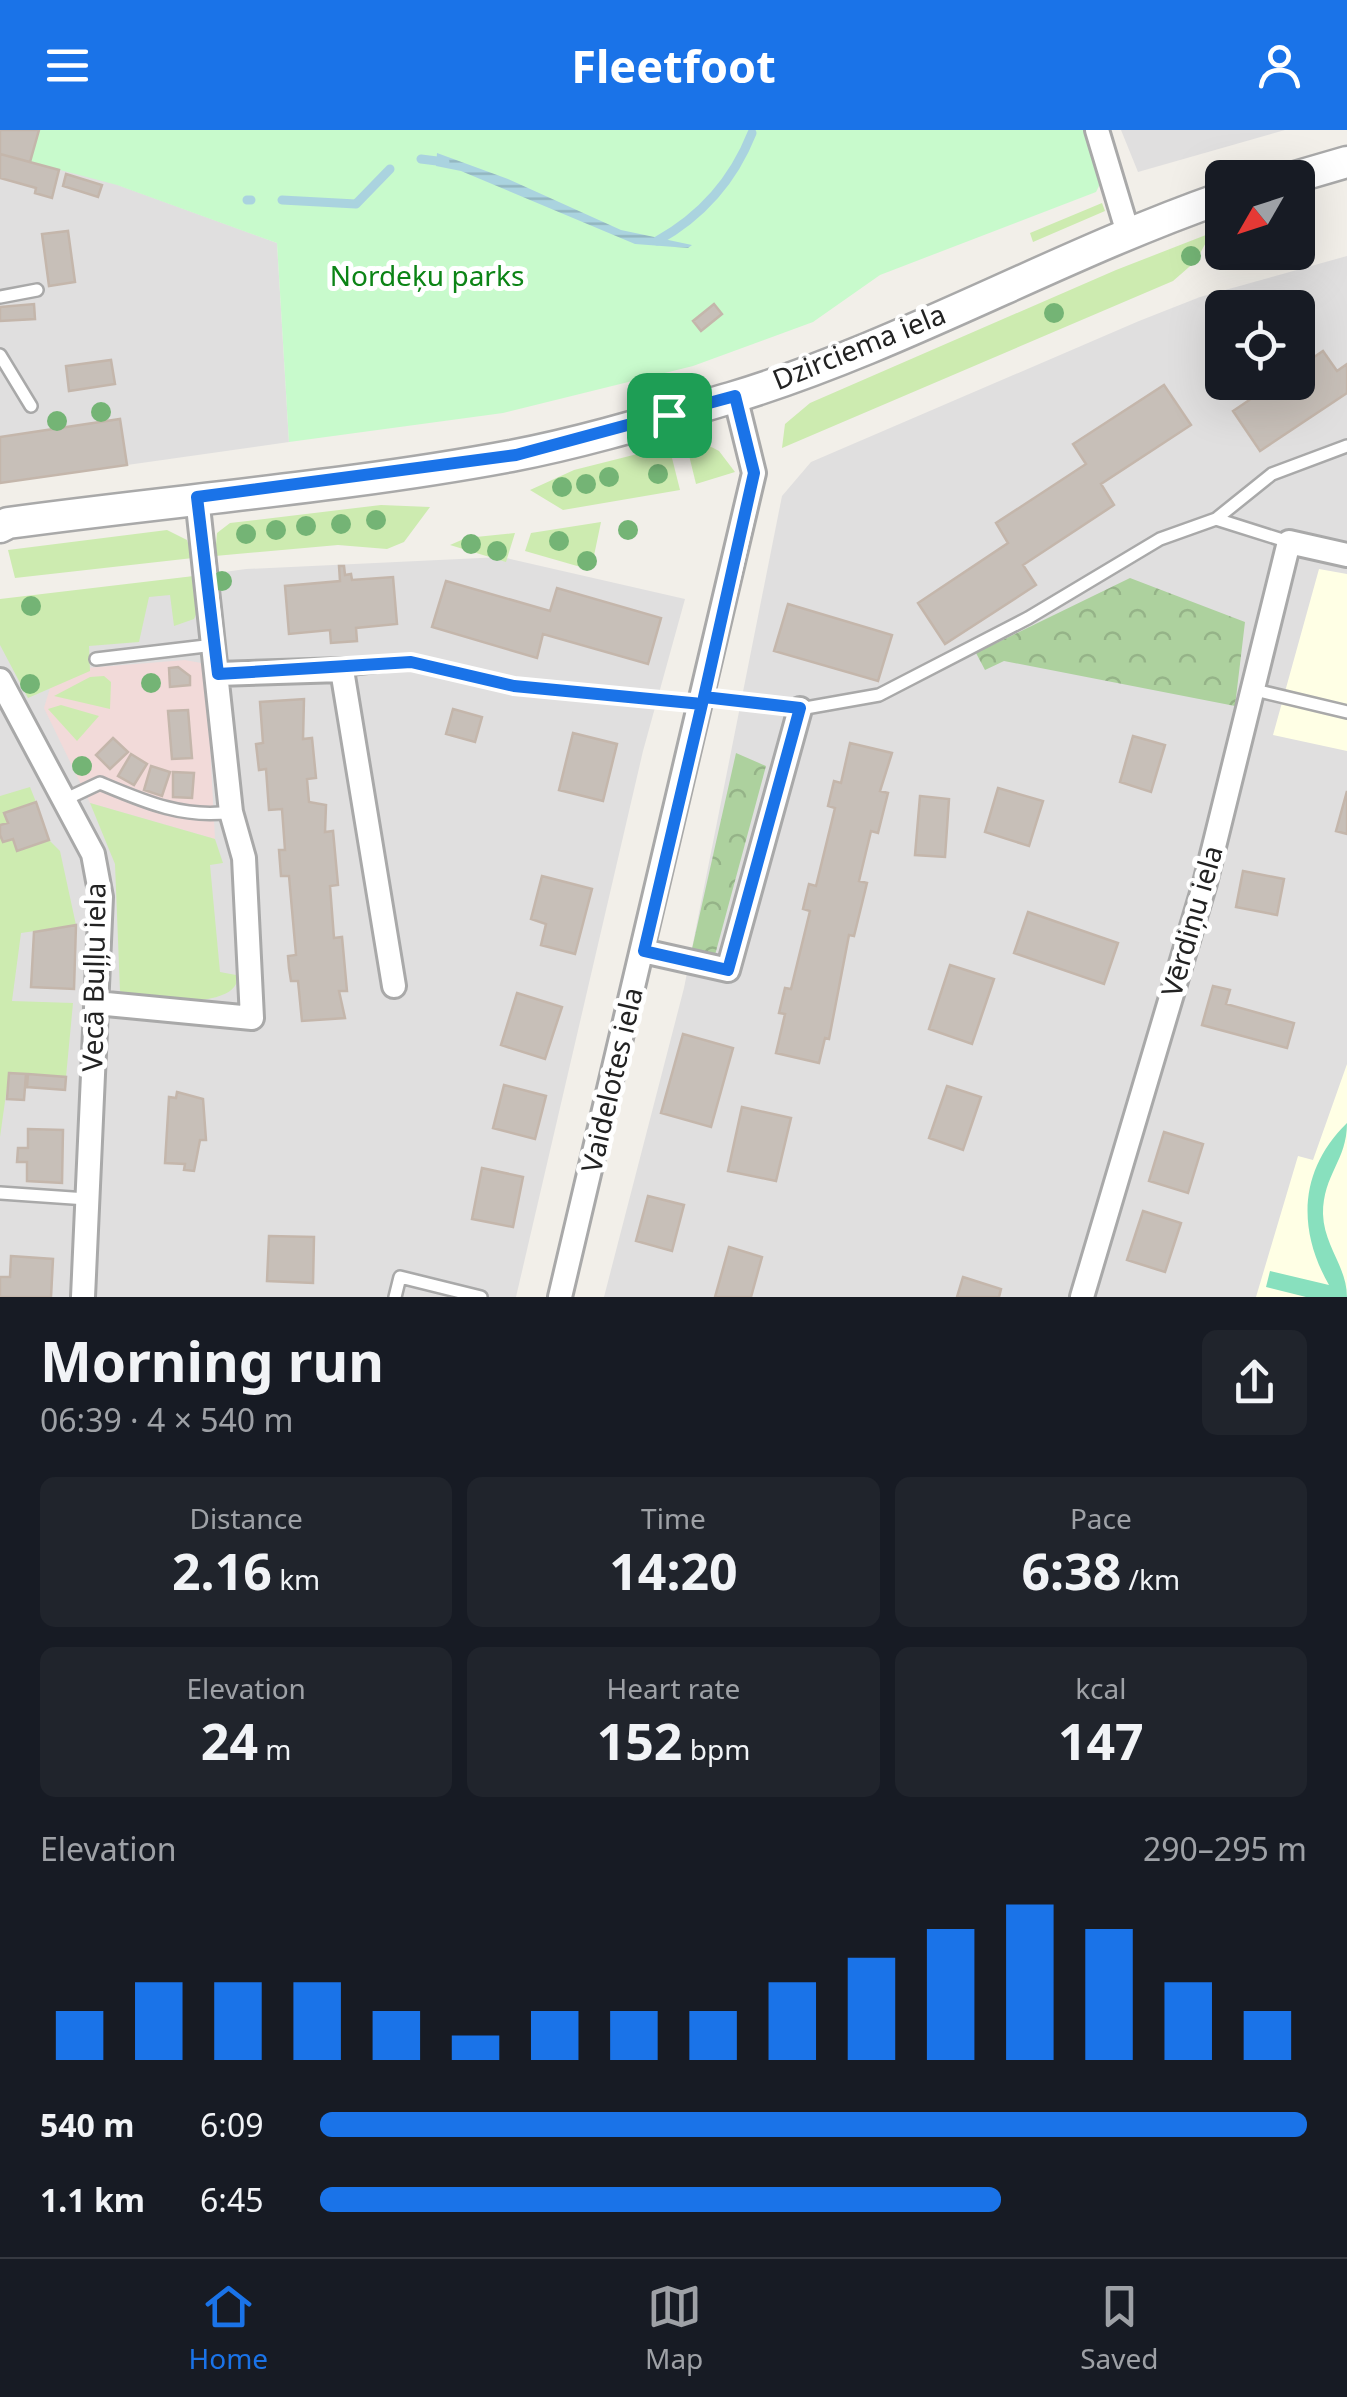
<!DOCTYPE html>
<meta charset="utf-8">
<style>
:root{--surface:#171b24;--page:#20242c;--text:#f1f3f6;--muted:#9ea1a6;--line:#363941;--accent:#1a73e8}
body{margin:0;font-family:"Noto Sans",sans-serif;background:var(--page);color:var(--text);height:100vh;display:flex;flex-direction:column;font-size:38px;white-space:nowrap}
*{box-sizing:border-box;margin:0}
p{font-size:32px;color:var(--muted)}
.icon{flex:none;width:55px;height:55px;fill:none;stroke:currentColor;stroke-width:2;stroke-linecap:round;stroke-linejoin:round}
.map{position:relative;height:1167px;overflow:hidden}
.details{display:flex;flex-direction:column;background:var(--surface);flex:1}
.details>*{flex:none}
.needle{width:65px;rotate:231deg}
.buttons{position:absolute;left:1205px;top:30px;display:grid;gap:20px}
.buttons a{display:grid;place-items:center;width:110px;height:110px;border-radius:15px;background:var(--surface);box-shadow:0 10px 40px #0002;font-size:50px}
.pin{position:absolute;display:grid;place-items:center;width:85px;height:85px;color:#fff;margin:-42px;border-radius:20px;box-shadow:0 5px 15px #0006}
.round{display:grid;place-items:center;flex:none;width:105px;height:105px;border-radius:15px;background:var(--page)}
.overview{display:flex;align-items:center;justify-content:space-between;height:170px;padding:0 40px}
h1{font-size:55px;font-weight:700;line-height:75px}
.figures{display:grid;grid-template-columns:repeat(3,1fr);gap:15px;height:170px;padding:10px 40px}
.figures div{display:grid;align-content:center;border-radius:15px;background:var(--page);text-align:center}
.figures b{font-size:50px;font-weight:700}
.figures small{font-size:28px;font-weight:400}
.figures p{font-size:28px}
.chart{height:280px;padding:20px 40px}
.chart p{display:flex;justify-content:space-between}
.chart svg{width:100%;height:180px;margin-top:10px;stroke:var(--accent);stroke-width:6}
ul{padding:0 40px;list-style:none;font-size:32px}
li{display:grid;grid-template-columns:160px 120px 1fr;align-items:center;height:75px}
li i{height:25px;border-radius:12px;background:var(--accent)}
header{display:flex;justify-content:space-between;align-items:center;height:130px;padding:0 40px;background:var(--accent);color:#fff;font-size:45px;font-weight:700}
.tab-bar{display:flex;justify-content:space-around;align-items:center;height:140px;border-top:2px solid var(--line);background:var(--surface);font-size:28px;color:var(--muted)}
.tab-bar a{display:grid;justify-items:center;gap:5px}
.tab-bar .selected{color:var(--accent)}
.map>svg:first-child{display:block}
.residential{fill:#e0dfdf;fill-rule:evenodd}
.commercial{fill:#f2dad9}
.education{fill:#ffffe5}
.grass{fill:#cdebb0}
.forest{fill:url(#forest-crowns)}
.park{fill:#c8facc}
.pitch{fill:#88e0be}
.water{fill:url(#water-rules)}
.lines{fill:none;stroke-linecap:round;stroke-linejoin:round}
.stream{stroke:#aad3df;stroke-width:9}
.building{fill:#c7bfb8;stroke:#c4b6ab;stroke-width:2.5}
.service-casing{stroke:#a9a9a9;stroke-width:16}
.minor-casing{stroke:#a9a9a9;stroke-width:28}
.tertiary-casing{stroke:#a9a9a9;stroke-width:35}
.service{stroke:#fff;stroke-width:11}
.minor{stroke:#fff;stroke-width:22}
.tertiary{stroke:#fff;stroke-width:30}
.tree{fill:#74b475}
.route-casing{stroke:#fff;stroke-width:20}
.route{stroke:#1a73e8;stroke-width:12}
.labels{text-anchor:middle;stroke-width:10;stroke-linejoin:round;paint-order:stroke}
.park-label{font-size:28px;fill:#0c8416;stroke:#fff}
.street-label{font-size:28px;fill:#222;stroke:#fff}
</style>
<header><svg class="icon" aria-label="menu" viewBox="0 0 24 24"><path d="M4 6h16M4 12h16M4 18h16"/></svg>Fleetfoot<svg class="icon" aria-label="person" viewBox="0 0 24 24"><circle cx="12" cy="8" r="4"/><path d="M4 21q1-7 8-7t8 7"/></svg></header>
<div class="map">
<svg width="1347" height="1167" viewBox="0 0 1347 1167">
<defs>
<pattern id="forest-crowns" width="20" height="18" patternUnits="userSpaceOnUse" patternTransform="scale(2.5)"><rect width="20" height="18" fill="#add19e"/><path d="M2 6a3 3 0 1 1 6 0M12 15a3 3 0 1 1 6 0" fill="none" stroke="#95b388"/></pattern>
<pattern id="water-rules" width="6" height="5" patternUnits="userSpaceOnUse" patternTransform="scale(2.5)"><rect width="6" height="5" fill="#aad3df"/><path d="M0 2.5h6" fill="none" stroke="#92b5bf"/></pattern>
</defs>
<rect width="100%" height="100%" fill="#f2efe9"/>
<path class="residential" d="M 0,0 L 118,55 L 277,113 L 289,312 L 0,353 Z
M 1121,0 L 1285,0 L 1138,42 Z
M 1347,126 L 1347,1167 L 604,1167 L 684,858 L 782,366 L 811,332 L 1139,191 L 1200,167 ZM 1222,178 L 1298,178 L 1298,252 L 1222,252 Z
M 502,427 L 685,469 L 643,621 L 516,1167 L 0,1167 L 0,478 L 8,472 L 246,439 Z"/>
<path class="commercial" d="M 185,530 L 201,533 L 206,540 L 215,709 L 90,673 L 44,578 L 50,558 L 86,538 Z"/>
<path class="education" d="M 1319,439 L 1347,444 L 1347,621 L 1273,605 Z
M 1347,934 L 1347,1167 L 1256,1167 L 1298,1026 L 1313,1030 Z"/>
<path class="grass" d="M 1102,73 L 1105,81 L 1033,112 L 1030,103 Z
M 1211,103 L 1196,131 L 1173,151 L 782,318 L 785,294 L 810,273 L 1116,140 Z
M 698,310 L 719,321 L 735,342 L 696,354 L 686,313 Z
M 669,316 L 680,360 L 563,380 L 530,360 L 574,340 Z
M 381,375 L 430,377 L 404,412 L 387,419 L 338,415 L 215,426 L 217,403 L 230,393 Z
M 601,392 L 591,440 L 525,421 L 531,403 Z
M 167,400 L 187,410 L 193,428 L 15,448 L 8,420 Z
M 515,403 L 506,432 L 450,415 L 466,408 Z
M 194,446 L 198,480 L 194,489 L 174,496 L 170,465 L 149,467 L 139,512 L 89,516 L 90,541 L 28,568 L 0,515 L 0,469 Z
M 104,546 L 111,552 L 110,579 L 54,566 L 90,547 Z
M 61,575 L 99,586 L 77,611 L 48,579 Z
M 30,657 L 36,672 L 5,683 L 8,693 L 0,695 L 0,666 Z
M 90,673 L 215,709 L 223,733 L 210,735 L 220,842 L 236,845 L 236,854 C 224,879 142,872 120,861 L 115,734 Z
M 0,705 L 3,712 L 13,709 L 17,720 L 49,710 L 60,721 L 76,795 L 21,803 L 12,871 L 73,873 L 66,947 L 9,943 L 0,1007 Z"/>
<path class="forest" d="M 1130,448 L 1245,492 L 1235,576 L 1004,531 L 985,540 L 976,523 Z
M 736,623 L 766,636 L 715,825 L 692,819 Z"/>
<path class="park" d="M 0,0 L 1089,0 L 1100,54 L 1096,62 L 880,145 L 813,192 L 693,236 L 503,283 L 289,312 L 277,113 L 117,55 L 0,24 Z"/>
<path class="pitch" d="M 1347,993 C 1347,1031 1323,1044 1323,1084 C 1324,1116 1347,1137 1347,1167 L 1306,1167 L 1266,1157 L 1270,1141 L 1329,1155 C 1297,1099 1299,1040 1347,993 Z"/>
<path class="water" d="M 437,23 L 508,49 L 621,100 L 692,115 L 688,118 L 635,114 L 461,41 L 436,36 Z"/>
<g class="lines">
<path class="stream" d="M 421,29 L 445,32
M 247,70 L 251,70
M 282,70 L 356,74 L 390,39
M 657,111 C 702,86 733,51 752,3"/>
</g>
<path class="building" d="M 0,0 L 39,0 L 30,32 L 0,24 Z
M 0,24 L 59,40 L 52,68 L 35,63 L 36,58 L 0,48 Z
M 66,44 L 102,55 L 98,67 L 63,56 Z
M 68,101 L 75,152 L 49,156 L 42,104 Z
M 34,174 L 35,189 L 0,191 L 0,177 Z
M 714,174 L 722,184 L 701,201 L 693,191 Z
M 1323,221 L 1337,241 L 1347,234 L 1347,263 L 1260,321 L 1233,281 L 1276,252 L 1298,252 L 1298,238 Z
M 111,230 L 115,254 L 69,261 L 66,236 Z
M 1164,255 L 1191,295 L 1101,354 L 1114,375 L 1023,435 L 1036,455 L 945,514 L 918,473 L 1008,413 L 996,393 L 1086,334 L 1073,314 Z
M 120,289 L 127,335 L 0,353 L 0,307 Z
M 339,436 L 344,436 L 345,445 L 351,444 L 352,450 L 393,447 L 397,494 L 356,498 L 357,511 L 331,513 L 330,500 L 289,504 L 285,456 L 340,451 Z
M 446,451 L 550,481 L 557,458 L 661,488 L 648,534 L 543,504 L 537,528 L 432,497 Z
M 788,474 L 892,505 L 878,551 L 774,521 Z
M 178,537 L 190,546 L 190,555 L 170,557 L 169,538 Z
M 304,569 L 303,609 L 312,608 L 316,648 L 307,649 L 309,672 L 326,675 L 325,702 L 333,701 L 338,755 L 330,756 L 334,808 L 342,807 L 347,861 L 339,861 L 345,888 L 302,891 L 298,851 L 291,851 L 289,838 L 288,826 L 296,825 L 289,746 L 281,746 L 279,720 L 285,720 L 282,679 L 269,680 L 266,639 L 259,640 L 256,614 L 263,613 L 260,572 Z
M 453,579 L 482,587 L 475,612 L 446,604 Z
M 188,580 L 192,628 L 172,629 L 168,581 Z
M 573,603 L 617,614 L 603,671 L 559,660 Z
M 1133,606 L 1165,615 L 1151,662 L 1120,652 Z
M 113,608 L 128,622 L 110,639 L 96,625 Z
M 850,613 L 892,623 L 880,661 L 888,663 L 878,703 L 871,701 L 859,751 L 867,753 L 854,806 L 849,805 L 829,909 L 825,908 L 819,933 L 776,923 L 785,884 L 779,883 L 785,858 L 791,859 L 810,781 L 803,779 L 809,754 L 816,756 L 835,678 L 828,676 L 834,651 L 841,653 Z
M 131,624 L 147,634 L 134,655 L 118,646 Z
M 151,636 L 170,642 L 162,666 L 144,660 Z
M 173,642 L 194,643 L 192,668 L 173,667 Z
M 998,658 L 1043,671 L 1029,716 L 985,702 Z
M 1347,661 L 1347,704 L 1336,701 Z
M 920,666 L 949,669 L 945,727 L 915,725 Z
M 36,672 L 49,710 L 17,721 L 13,709 L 3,712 L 0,705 L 0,695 L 8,693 L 4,683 Z
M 1243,741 L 1284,749 L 1277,785 L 1236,777 Z
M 542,746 L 592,759 L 575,824 L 541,815 L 546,794 L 531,789 Z
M 1028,782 L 1118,813 L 1104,854 L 1014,823 Z
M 76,795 L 74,859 L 31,857 L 34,802 Z
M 950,835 L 994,849 L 972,914 L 929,899 Z
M 1213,856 L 1230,860 L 1226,874 L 1294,893 L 1287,918 L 1202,895 Z
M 517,863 L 562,877 L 545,929 L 501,915 Z
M 683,904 L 733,918 L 711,997 L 661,983 Z
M 9,943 L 26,944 L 24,970 L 7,969 Z
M 28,944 L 66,947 L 65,960 L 27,957 Z
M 504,955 L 546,966 L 535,1009 L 493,998 Z
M 947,956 L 981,967 L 963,1020 L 929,1008 Z
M 177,962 L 203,969 L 206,1010 L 200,1010 L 194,1041 L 184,1040 L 185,1034 L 165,1033 L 169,967 L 176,968 Z
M 742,977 L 791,988 L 776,1051 L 728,1041 Z
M 28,999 L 63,1000 L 62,1053 L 27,1051 L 27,1032 L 17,1032 L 18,1018 L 28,1018 Z
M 1164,1002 L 1203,1014 L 1188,1063 L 1149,1051 Z
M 482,1038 L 523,1047 L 513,1097 L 472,1089 Z
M 648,1066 L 684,1075 L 672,1121 L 636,1111 Z
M 1143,1081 L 1181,1093 L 1165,1142 L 1127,1130 Z
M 269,1106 L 314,1107 L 313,1153 L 267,1151 Z
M 729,1117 L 762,1127 L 751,1167 L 715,1167 Z
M 11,1126 L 53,1129 L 51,1167 L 0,1167 L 0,1147 L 10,1147 Z
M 963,1147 L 1001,1159 L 999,1167 L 957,1167 Z"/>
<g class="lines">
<defs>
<path id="service" d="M 0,167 L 37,160
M 0,225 L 31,276
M 1216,389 L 1289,412
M 96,529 L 214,515
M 342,540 L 411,532 L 514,557 L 702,574
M 1255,560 L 1347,582
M 704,567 L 800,579 L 879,565 L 1028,488 L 1160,409 L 1216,389 L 1272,344 L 1347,316
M 66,669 L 100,653 C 143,671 183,689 231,682
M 0,1063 L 87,1069
M 395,1167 L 400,1147 L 481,1167"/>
<path id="minor" d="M 1097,0 L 1128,103
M 218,544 L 342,540 L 394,856
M 0,550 L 93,724 L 101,767 L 83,1167
M 643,821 L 728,840 L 800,579
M 96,873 L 252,888 L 244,728 L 231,682 L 197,367
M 560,1167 L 754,343 L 735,266
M 1082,1167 L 1205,753 L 1289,412 L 1347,425"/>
<path id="tertiary" d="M 1292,48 L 1347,32
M 0,397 L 8,393 C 175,370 345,357 511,326 C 585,312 659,289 731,268 C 900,217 1056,126 1222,68"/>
</defs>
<use href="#service" class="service-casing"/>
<use href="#minor" class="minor-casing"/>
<use href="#tertiary" class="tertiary-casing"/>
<use href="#service" class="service"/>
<use href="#minor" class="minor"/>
<use href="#tertiary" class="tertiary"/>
</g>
<g class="tree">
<circle cx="1191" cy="126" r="10"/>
<circle cx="1054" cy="183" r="10"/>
<circle cx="101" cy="282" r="10"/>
<circle cx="57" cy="291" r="10"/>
<circle cx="658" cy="344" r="10"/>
<circle cx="609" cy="347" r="10"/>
<circle cx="586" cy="354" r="10"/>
<circle cx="562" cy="357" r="10"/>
<circle cx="376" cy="390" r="10"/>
<circle cx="341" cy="394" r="10"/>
<circle cx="306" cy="396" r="10"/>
<circle cx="276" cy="400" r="10"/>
<circle cx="628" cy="400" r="10"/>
<circle cx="246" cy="404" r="10"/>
<circle cx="559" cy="411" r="10"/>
<circle cx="471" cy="414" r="10"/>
<circle cx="497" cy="421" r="10"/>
<circle cx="587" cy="431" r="10"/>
<circle cx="222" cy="451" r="10"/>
<circle cx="31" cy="476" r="10"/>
<circle cx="151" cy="553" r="10"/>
<circle cx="30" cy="554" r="10"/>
<circle cx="82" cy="636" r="10"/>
</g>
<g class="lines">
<defs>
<path id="route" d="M 735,266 L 754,343 L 704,567 L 800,578 L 728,840 L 644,821 L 702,574 L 514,556 L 411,532 L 218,544 L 197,367 L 516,325 Z"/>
</defs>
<use href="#route" class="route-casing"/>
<use href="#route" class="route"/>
</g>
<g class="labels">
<g class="park-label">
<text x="427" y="156">Nordeķu parks</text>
</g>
<g class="street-label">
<text transform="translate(859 217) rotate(-22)" y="10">Dzirciema iela</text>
<text transform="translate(1192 791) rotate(-74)" y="10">Vērdiņu iela</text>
<text transform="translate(94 847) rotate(-89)" y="10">Vecā Buļļu iela</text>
<text transform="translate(612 950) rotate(-77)" y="10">Vaidelotes iela</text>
</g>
</g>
</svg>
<div class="buttons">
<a><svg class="needle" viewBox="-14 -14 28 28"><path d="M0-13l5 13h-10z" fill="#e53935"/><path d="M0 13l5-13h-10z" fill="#9ea1a6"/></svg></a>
<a><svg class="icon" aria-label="locate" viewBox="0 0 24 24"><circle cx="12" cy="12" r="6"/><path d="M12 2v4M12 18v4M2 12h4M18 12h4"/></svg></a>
</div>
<div class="pin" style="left:669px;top:285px;background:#1e9e55"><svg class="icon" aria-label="arrive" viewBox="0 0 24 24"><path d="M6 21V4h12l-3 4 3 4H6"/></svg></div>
</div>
<section class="details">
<div class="overview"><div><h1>Morning run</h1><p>06:39 · 4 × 540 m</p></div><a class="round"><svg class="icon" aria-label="share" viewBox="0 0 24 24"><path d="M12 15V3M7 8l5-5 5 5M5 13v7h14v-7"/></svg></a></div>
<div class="figures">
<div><p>Distance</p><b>2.16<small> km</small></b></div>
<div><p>Time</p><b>14:20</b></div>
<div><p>Pace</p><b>6:38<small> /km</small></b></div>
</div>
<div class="figures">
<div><p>Elevation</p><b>24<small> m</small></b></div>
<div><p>Heart rate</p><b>152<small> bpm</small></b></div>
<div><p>kcal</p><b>147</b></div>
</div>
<div class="chart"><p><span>Elevation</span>290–295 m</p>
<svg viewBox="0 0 160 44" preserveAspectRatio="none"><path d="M5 44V32M15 44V25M25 44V25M35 44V25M45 44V32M55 44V38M65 44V32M75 44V32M85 44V32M95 44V25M105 44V19M115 44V12M125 44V6M135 44V12M145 44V25M155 44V32"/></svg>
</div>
<ul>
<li><b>540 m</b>6:09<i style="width:100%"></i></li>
<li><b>1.1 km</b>6:45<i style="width:69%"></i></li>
</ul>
</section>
<nav class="tab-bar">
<a class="selected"><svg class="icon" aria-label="home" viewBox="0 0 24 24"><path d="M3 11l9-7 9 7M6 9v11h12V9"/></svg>Home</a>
<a><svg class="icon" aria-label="map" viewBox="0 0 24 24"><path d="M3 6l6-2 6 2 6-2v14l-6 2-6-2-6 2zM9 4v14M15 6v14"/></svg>Map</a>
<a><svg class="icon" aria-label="saved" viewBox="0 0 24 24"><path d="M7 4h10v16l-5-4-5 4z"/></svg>Saved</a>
</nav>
